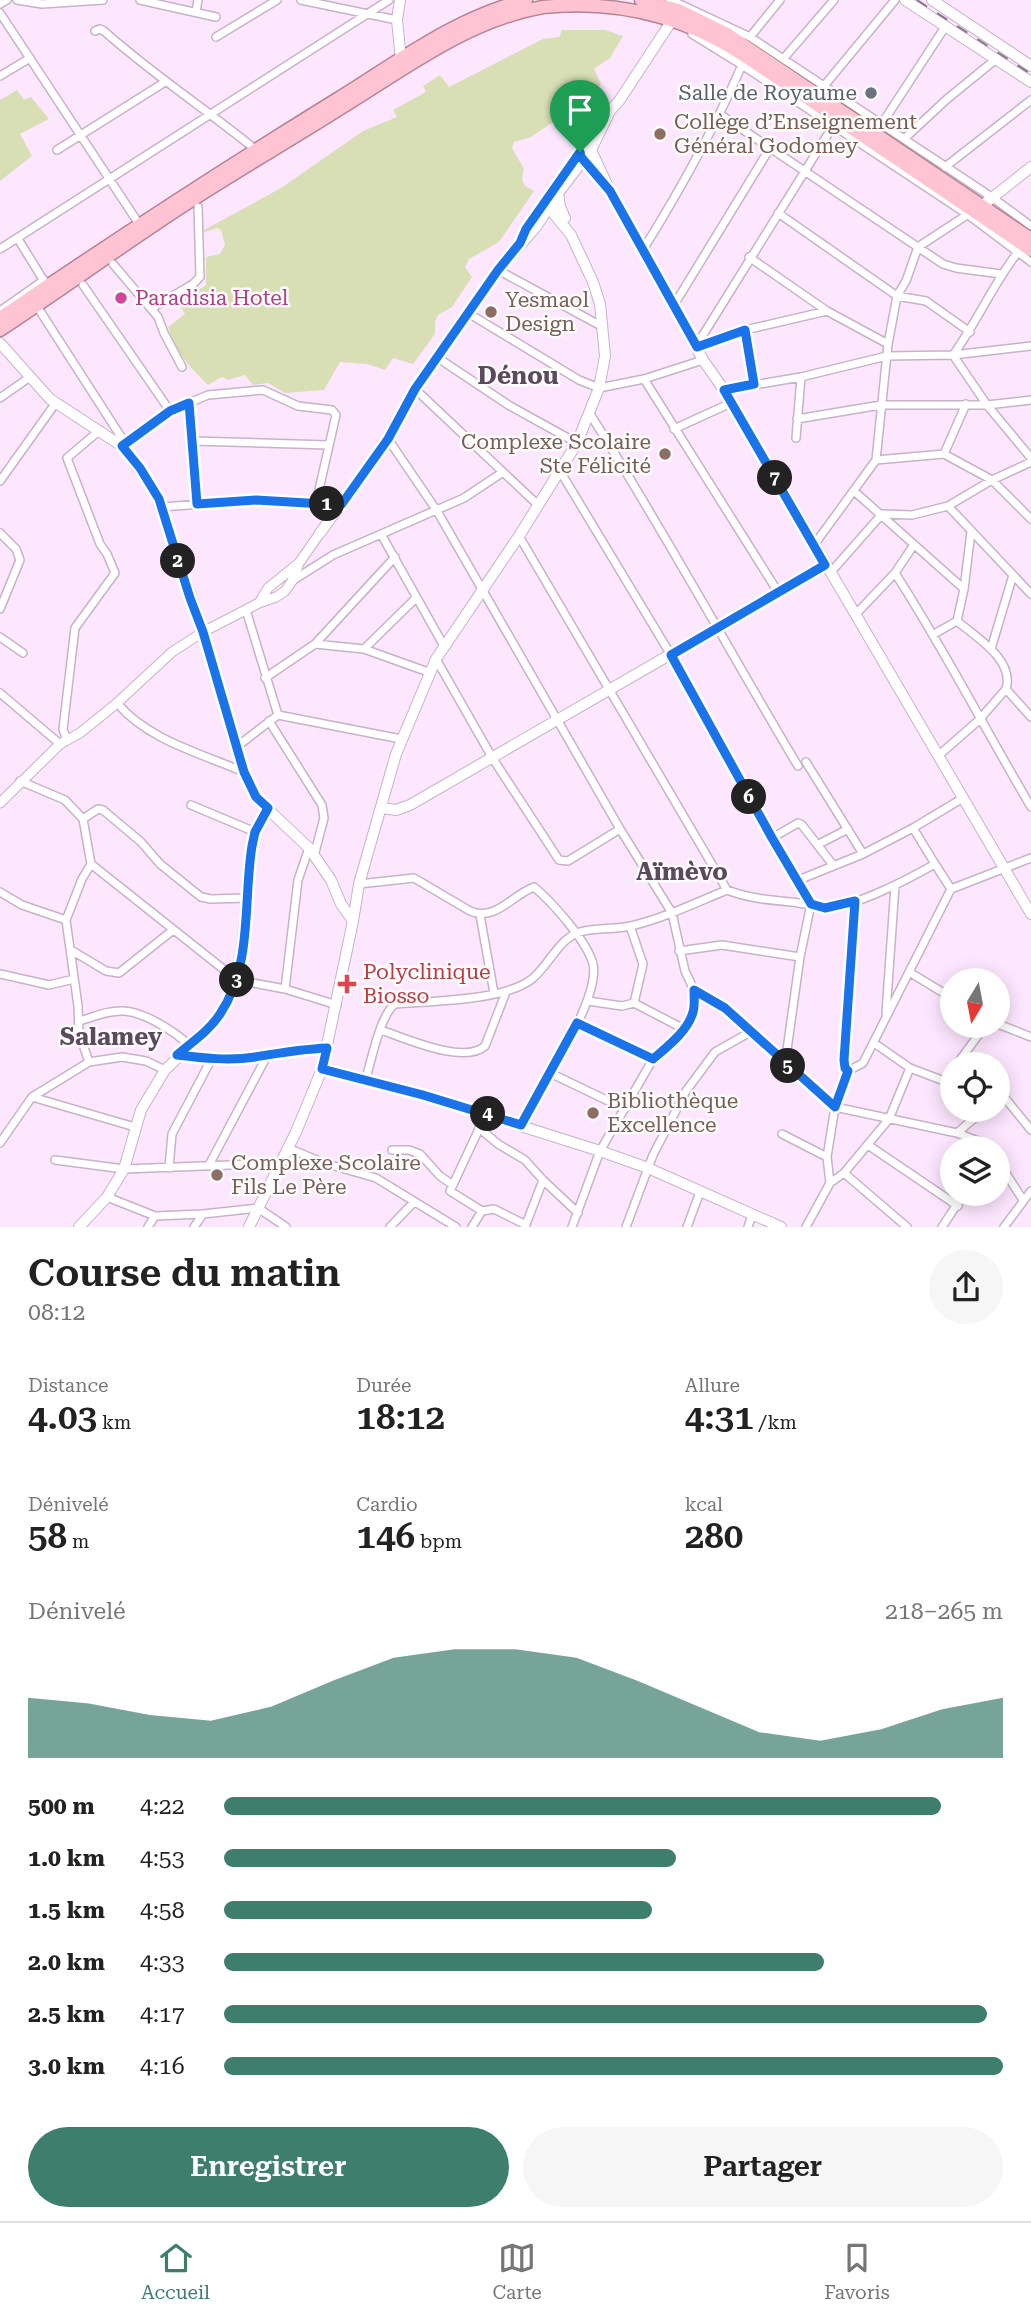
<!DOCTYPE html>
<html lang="fr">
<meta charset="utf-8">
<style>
:root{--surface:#fff;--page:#f6f6f6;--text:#222;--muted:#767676;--line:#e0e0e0;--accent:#3e7e6d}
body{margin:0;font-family:"Roboto Serif",serif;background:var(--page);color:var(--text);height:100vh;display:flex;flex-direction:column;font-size:26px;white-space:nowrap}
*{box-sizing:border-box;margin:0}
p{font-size:23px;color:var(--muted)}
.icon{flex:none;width:38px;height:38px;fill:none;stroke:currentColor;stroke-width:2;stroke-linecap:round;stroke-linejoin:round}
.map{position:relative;height:1227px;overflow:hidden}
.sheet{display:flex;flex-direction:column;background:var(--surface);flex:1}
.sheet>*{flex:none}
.needle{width:46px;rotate:190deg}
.tools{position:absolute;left:940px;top:968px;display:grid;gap:14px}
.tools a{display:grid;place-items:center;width:70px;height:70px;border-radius:50%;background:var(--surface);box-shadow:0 4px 18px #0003;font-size:35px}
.pin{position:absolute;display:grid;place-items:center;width:60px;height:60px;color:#fff;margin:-72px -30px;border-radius:50% 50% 50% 0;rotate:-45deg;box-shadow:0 0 7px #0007}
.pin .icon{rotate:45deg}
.km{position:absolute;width:35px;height:35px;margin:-18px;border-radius:50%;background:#222;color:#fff;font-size:19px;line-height:35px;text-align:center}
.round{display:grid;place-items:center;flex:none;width:74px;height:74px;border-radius:37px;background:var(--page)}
.overview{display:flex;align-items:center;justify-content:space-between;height:119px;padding:0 28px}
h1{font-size:38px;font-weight:600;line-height:52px}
.metrics{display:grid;grid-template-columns:repeat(3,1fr);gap:10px;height:119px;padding:7px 28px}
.metrics div{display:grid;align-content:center}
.metrics b{font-size:35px;font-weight:600}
.metrics small{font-size:19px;font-weight:400}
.metrics p{font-size:19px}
.chart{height:196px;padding:14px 28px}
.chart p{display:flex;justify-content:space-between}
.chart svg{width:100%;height:126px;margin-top:7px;fill:var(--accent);opacity:.7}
.primary-button{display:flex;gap:14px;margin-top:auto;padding:14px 28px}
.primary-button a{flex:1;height:80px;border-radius:42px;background:var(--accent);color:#fff;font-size:28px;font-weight:600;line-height:80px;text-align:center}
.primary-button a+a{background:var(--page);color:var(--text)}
ul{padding:0 28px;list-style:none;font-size:23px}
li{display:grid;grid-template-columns:112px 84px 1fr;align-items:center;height:52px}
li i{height:18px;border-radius:9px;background:var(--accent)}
.menu{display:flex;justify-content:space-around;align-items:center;height:98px;border-top:2px solid var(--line);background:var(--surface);font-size:19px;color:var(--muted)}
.menu a{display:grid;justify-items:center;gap:4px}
.menu .on{color:var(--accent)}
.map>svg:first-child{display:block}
.green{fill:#d8dfb5}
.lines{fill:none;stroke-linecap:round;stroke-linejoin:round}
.minor-casing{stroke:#c7b2c9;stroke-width:10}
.tertiary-casing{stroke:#c7b2c9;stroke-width:11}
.secondary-casing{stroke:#c7b2c9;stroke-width:12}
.trunk-casing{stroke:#b58392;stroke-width:15}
.minor{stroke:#fff;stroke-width:7}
.tertiary{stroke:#fff;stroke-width:9}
.secondary{stroke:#fff;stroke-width:10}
.trunk{stroke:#fec4d3;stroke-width:12}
.rail{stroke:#877989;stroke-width:2;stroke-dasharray:12 12;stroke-linecap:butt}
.route-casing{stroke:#fff;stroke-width:14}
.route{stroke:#1a73e8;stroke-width:9}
.worship-dot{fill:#6b7280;stroke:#fcfcfc;stroke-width:2.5}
.education-dot{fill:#8d6e63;stroke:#fcfcfc;stroke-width:2.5}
.hotel-dot{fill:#d1479c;stroke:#fcfcfc;stroke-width:2.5}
.health-dot{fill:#e0444e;stroke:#fcfcfc;stroke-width:2.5}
.labels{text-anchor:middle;stroke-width:5;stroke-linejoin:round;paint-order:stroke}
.worship-label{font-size:21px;fill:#5b616d;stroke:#fcfcfc;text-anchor:end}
.education-label{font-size:21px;fill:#785e54;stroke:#fcfcfc;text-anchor:start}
.hotel-label{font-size:21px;fill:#b23c85;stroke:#fcfcfc;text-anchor:start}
.health-label{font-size:21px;fill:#be3a42;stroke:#fcfcfc;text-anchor:start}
.quarter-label{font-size:24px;font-weight:bold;fill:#5b495d;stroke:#fcfcfc}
</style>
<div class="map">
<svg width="1031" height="1227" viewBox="0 0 1031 1227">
<rect width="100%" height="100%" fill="#fde7ff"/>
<path class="green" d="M 562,30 L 605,30 L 623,36 L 610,58 L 594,69 L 601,84 L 580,120 L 562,116 L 531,137 L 514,142 L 512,148 L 524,169 L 522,179 L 525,186 L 534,191 L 499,242 L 469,259 L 465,267 L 472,277 L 452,307 L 438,315 L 435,322 L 435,334 L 413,364 L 393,358 L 385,370 L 367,364 L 340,362 L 324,390 L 285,393 L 268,383 L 253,385 L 245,375 L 228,380 L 222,377 L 208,385 C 189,367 176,352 168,327 L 185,314 L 179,303 L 206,285 L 206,257 L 220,254 L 225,245 L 221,230 L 217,228 L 205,232 L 204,230 L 281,188 L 363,131 L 397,117 L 393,110 L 426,92 L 423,86 L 440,75 L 449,87 L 543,39 L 559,37 Z
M 17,90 L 24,100 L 31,97 L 49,119 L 20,134 L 32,156 L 0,181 L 0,100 Z"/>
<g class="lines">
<defs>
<path id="minor" d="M 17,0 L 42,4 L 103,0
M 140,0 L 216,17
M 301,0 L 397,20
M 671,0 L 750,37 L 993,198 L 1031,226
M 0,4 L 7,0
M 196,12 L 198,0
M 0,13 L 139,224
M 95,31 L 100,29 L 104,31 C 152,74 206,109 256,150
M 692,34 L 742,65 L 967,214 L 1031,262
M 216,37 L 277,0
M 750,37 L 780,0
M 784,58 L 834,0
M 0,76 L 30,58
M 824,86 L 895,0
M 721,115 L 943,264 L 956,268 L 1001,274
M 881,125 L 945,27
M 904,139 L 947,99 L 995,60
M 57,150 L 165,82
M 945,167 L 1031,100
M 778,213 L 897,296 L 926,301 L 970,332
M 18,239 L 47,286
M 0,249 L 389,0
M 643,250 C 680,190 714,130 742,65
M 749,257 L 827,311 L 888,344
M 113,264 L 158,317 L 164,333 L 182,367
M 498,270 L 603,327
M 83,285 L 170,411
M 674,305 L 770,148
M 152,308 L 193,284 L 200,277 L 198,207
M 0,311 L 44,280
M 40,311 L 125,443
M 468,313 L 579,380 L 599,388 L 644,379 L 703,360
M 745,330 L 754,384
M 692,338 L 700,338 L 703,335 L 833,126
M 697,347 L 745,330 L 827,311
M 953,355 L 987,405 L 1031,458
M 953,355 C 977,322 993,284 1018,252
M 438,358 L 510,406 L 577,443
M 644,379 L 778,592
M 415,389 L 538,505
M 724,390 L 801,377 L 887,356 L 953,355 L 1031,346
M 0,398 L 30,377
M 189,403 L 197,504
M 590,414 C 663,529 728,649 798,766
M 797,419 L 881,405 L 987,405 L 1031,400
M 674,429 L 731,403
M 796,438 L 801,377
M 388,439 L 437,511 L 620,829 L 672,913 L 685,971 L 694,990 L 725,1008 L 835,1107 L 957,1133 L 981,1142 L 989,1148
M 193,441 L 328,445
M 122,446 L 170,411 L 208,395 L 263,390 L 298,406 L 332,410 L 336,415 L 318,494
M 944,454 L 966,404
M 876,460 L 944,454 L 992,480 L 1031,519
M 560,471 L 671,655 L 772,838 L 811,904 L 800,957 L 785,1064
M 0,481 L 55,404
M 854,491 L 964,589
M 948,506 L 1031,594
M 162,507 L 256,500 L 341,505
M 0,533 L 16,549 L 20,560 L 0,609
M 381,534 L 444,646
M 519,536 L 727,890
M 814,545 L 876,460 L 888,344 L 897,296 L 906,281 L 918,247 L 970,213
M 831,572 L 882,514 L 912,515 L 948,506 L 992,480 L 1031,462
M 895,573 C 944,649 985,729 1031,807
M 292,581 L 333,555 L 464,498 L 503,472
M 246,610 L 278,715
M 856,614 L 895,573 L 913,546
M 934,634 L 957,621 L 964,589 L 971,532
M 0,637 L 23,653
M 315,644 L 364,649 L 431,673
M 364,649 L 416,598
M 991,649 L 1013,575
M 436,659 L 493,759 L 559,860 L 568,861 L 620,829
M 265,678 L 315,644 L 395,557
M 1006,689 L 1031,717
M 0,693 L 60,744
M 117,703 C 148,740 200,753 244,772
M 269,721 L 322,805 L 324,818 L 314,856
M 67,740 L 63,729 L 75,628 L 115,573 L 107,554 L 100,544 L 67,458 L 100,430
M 235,748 L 278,715 L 401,739
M 938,756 L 979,720 L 1006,689 C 1015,660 976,637 957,621
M 806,762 L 863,854
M 20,781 L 65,800 L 83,819 L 91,864 L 237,980 L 285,989 L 337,1005
M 191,805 L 255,832
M 83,819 L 98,809 L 103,810 L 141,842 L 160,864 L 201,897 L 211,899 L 247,898
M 913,828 L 935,864
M 772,838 L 798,823 L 802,825 L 833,865
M 817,845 L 848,829
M 796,881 L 863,854 L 913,828 L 963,798
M 359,884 L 414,878 L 470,911 C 495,922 512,895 534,887 C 552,902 587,941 593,964 C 601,999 539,1092 521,1125
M 0,892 L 22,905 L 66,920
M 480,915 L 494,993
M 630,926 L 643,964 L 634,1003
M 71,950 L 106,971 L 119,973 L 173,930
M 679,951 L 722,945 L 800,957
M 909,972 L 952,998
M 0,974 L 49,985 L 74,979
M 285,989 L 298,880 L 309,848
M 588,1001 L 622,1006 L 634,1003 L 684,1029
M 886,1013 L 895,886
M 79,1021 C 94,1017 108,1010 124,1011 C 144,1012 174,1031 189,1045
M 577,1023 L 653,1059
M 998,1024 L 1031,1037
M 381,1030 C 405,1038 464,1065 485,1046 L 506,992
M 874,1043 L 910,1068 L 952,1084
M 178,1055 C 203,1058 231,1062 256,1057 C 279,1053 302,1049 327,1048
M 89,1062 L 79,1033 L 78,1006 L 66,920 L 82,879 L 91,864
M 957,1064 L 985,1026
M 848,1071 L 845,1068 L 844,1060 L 855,901
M 550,1073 L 625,1109
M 365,1082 C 371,1062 380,1015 395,1004 C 431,1001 504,1001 532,979 C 548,966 558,941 577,933 C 593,927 613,930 631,926 C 664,918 695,903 727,890 C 748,898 768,900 791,902 C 802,903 813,906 823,907 C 849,911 912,877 935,864 L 951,889
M 944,1082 L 952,1071
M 998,1094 L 1005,1098 L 1031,1130
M 32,1097 L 135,1127
M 486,1114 L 450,1191 L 482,1211 L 494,1209 L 526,1225
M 479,1128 L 498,1144 L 525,1160 L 543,1180 L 578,1213
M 957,1133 L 984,1110
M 782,1134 L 827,1157
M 0,1143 L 32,1097 L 89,1062 L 122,1057 L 146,1061 L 165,1070
M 868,1145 L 958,1206
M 288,1148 L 324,1163 L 376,1178 L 456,1227
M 392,1150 L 409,1150 L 420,1154 L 440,1176 L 453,1185
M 55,1160 L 124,1169 L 280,1163
M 998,1161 L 1023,1200
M 209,1165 L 268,1054
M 169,1168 L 172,1134 L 212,1058
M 844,1173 L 907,1227
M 830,1183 L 844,1173 L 889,1119 L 910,1068
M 107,1197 L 155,1216 L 203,1214 L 258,1208 L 286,1227
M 148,1227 L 155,1216
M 194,1227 L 203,1214
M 390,1227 L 414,1202
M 472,1227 L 482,1211
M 525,1227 L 543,1180
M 572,1227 L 600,1151 L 653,1059 L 669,1046 L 684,1029 L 693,1012 L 694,990
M 626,1227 L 653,1155 L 686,1091 L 715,1052 L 752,1031
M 687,1227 L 700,1192
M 748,1227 L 752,1215
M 806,1227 L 830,1183 L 827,1157 L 835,1107 L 848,1071 L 863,1063 L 951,889 L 1031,858
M 942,1227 L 964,1194
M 1004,1227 L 1031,1191"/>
<path id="tertiary" d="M 259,603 L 268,588 L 299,563
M 0,803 L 60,744 L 80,733 L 117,703 L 172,652 L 203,632 L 259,603 L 276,597 L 285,591 L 292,581 L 299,563 L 320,533"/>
<path id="secondary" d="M 400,0 L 397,20 L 401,60
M 905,0 L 1031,82
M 932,0 L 1031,66
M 591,150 L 610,191 L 703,360 L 724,390 L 1031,914
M 600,180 L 581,157 L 580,152 L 595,127 L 619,101 L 669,25 L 671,0
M 978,209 L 1031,167
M 565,218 L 560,207 L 558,193 L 591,150 L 609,113
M 0,343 L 50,399 L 122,446 L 155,491 L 203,632 L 244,772 L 256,798 L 309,848 L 331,880 L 341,904 L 353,921 L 322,1069 L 296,1132 L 249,1227
M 320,533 L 388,439 L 415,389 L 498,270 L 536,227 L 558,193
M 382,808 L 396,810 L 410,805 L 825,565
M 353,921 L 359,884 L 396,754 L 436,659 L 519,536 L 577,443 L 599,388 L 605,356 L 600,304 L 593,282 L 571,235 L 545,203
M 322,1069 L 423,1095 L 600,1151 L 648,1168 L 781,1227
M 79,1227 L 107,1197 L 124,1169 L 141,1110 L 165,1070 L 213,1024 L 231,996 L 240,970 L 252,846 L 255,832 L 268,808"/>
<path id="trunk" d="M 641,0 L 678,10 L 727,34 L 1031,239
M 0,318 C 112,242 224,169 339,98 C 399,61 456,17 526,0
M 0,330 C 59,291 116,250 175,211 C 229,175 286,143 341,108 C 405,69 468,20 543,7 C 613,0 679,15 739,52 L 1031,250"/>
</defs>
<use href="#minor" class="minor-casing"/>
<use href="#tertiary" class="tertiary-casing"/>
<use href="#secondary" class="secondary-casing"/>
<use href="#trunk" class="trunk-casing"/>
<use href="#minor" class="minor"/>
<use href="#tertiary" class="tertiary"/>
<use href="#secondary" class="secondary"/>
<use href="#trunk" class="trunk"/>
<path class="rail" d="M 917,0 L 1031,74"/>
</g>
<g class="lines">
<defs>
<path id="route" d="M 580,152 L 581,157 L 610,191 L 697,347 L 745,330 L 754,384 L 724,390 L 825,565 L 671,655 L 772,838 L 811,904 L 825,908 L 855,901 L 844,1060 L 845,1068 L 848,1071 L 835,1107 L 725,1008 L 694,990 C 694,996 695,1006 693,1012 C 688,1031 667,1047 653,1059 L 577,1023 L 521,1125 L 423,1095 L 322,1069 L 327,1048 C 302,1049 279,1053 255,1057 C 230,1061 202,1058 177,1055 C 192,1042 209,1031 220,1014 C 253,965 243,901 252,846 L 255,832 L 268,808 L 256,797 L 244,772 L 203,632 L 190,598 L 159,499 L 140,468 L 122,446 L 170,411 L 189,403 L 197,504 L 256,500 L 341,505 L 388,439 L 415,389 L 498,270 L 520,243 L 526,229 Z"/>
</defs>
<use href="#route" class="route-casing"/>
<use href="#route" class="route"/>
</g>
<circle class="worship-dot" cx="871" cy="93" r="7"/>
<g class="education-dot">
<circle cx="660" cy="134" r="7"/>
<circle cx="491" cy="312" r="7"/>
<circle cx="665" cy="454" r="7"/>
<circle cx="593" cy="1113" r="7"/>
<circle cx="217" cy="1175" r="7"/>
</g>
<circle class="hotel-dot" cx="121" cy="298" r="7"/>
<path class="health-dot" d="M343.5 973.5h7v7h7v7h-7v7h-7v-7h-7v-7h7z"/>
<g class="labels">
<g class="worship-label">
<text x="857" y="100">Salle de Royaume</text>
</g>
<g class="education-label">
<text x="674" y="129">Collège d’Enseignement<tspan x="674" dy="24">Général Godomey</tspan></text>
<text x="505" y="307">Yesmaol<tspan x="505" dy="24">Design</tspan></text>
<text x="651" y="449" text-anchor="end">Complexe Scolaire<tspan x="651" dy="24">Ste Félicité</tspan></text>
<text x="607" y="1108">Bibliothèque<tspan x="607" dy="24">Excellence</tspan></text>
<text x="231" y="1170">Complexe Scolaire<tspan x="231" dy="24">Fils Le Père</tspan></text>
</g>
<g class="hotel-label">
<text x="135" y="305">Paradisia Hotel</text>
</g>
<g class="health-label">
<text x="363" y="979">Polyclinique<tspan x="363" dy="24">Biosso</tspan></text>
</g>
<g class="quarter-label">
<text x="518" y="384">Dénou</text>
<text x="682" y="880">Aïmèvo</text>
<text x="111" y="1045">Salamey</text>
</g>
</g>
</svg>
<div class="tools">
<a><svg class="needle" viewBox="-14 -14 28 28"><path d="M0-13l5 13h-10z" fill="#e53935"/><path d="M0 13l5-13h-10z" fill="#767676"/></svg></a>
<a><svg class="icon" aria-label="locate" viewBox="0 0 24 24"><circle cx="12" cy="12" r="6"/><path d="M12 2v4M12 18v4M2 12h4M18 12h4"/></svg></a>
<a><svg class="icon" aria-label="layers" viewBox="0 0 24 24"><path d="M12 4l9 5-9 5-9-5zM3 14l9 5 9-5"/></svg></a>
</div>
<div class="pin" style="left:580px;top:152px;background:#1e9e55"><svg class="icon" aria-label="arrive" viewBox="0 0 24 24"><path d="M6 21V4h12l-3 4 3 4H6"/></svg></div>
<b class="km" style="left:327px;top:504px">1</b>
<b class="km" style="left:178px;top:561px">2</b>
<b class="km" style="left:237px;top:980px">3</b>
<b class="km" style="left:488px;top:1114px">4</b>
<b class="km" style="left:788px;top:1066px">5</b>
<b class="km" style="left:749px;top:797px">6</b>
<b class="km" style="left:775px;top:478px">7</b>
</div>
<section class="sheet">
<div class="overview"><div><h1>Course du matin</h1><p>08:12</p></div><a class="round"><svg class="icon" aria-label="share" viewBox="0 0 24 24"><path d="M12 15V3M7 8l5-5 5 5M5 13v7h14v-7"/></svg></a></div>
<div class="metrics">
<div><p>Distance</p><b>4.03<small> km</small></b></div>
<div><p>Durée</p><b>18:12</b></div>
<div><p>Allure</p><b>4:31<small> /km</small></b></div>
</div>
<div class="metrics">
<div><p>Dénivelé</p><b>58<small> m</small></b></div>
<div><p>Cardio</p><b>146<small> bpm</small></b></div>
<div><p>kcal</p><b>280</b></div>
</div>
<div class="chart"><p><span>Dénivelé</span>218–265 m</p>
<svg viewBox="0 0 160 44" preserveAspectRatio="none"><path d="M0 44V23L10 25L20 29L30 31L40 26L50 17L60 9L70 6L80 6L90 9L100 17L110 26L120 35L130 38L140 34L150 27L160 23V44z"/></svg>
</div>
<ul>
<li><b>500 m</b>4:22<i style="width:92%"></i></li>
<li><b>1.0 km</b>4:53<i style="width:58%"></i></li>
<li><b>1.5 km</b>4:58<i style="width:55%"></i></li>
<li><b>2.0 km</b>4:33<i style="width:77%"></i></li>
<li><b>2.5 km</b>4:17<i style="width:98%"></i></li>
<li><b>3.0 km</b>4:16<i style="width:100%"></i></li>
</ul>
<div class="primary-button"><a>Enregistrer</a><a>Partager</a></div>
</section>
<nav class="menu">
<a class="on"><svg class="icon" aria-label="home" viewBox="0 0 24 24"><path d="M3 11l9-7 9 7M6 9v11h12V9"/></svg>Accueil</a>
<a><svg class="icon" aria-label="map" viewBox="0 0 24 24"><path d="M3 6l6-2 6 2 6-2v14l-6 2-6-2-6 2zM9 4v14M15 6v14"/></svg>Carte</a>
<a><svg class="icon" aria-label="saved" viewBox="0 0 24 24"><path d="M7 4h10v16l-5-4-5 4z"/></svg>Favoris</a>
</nav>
